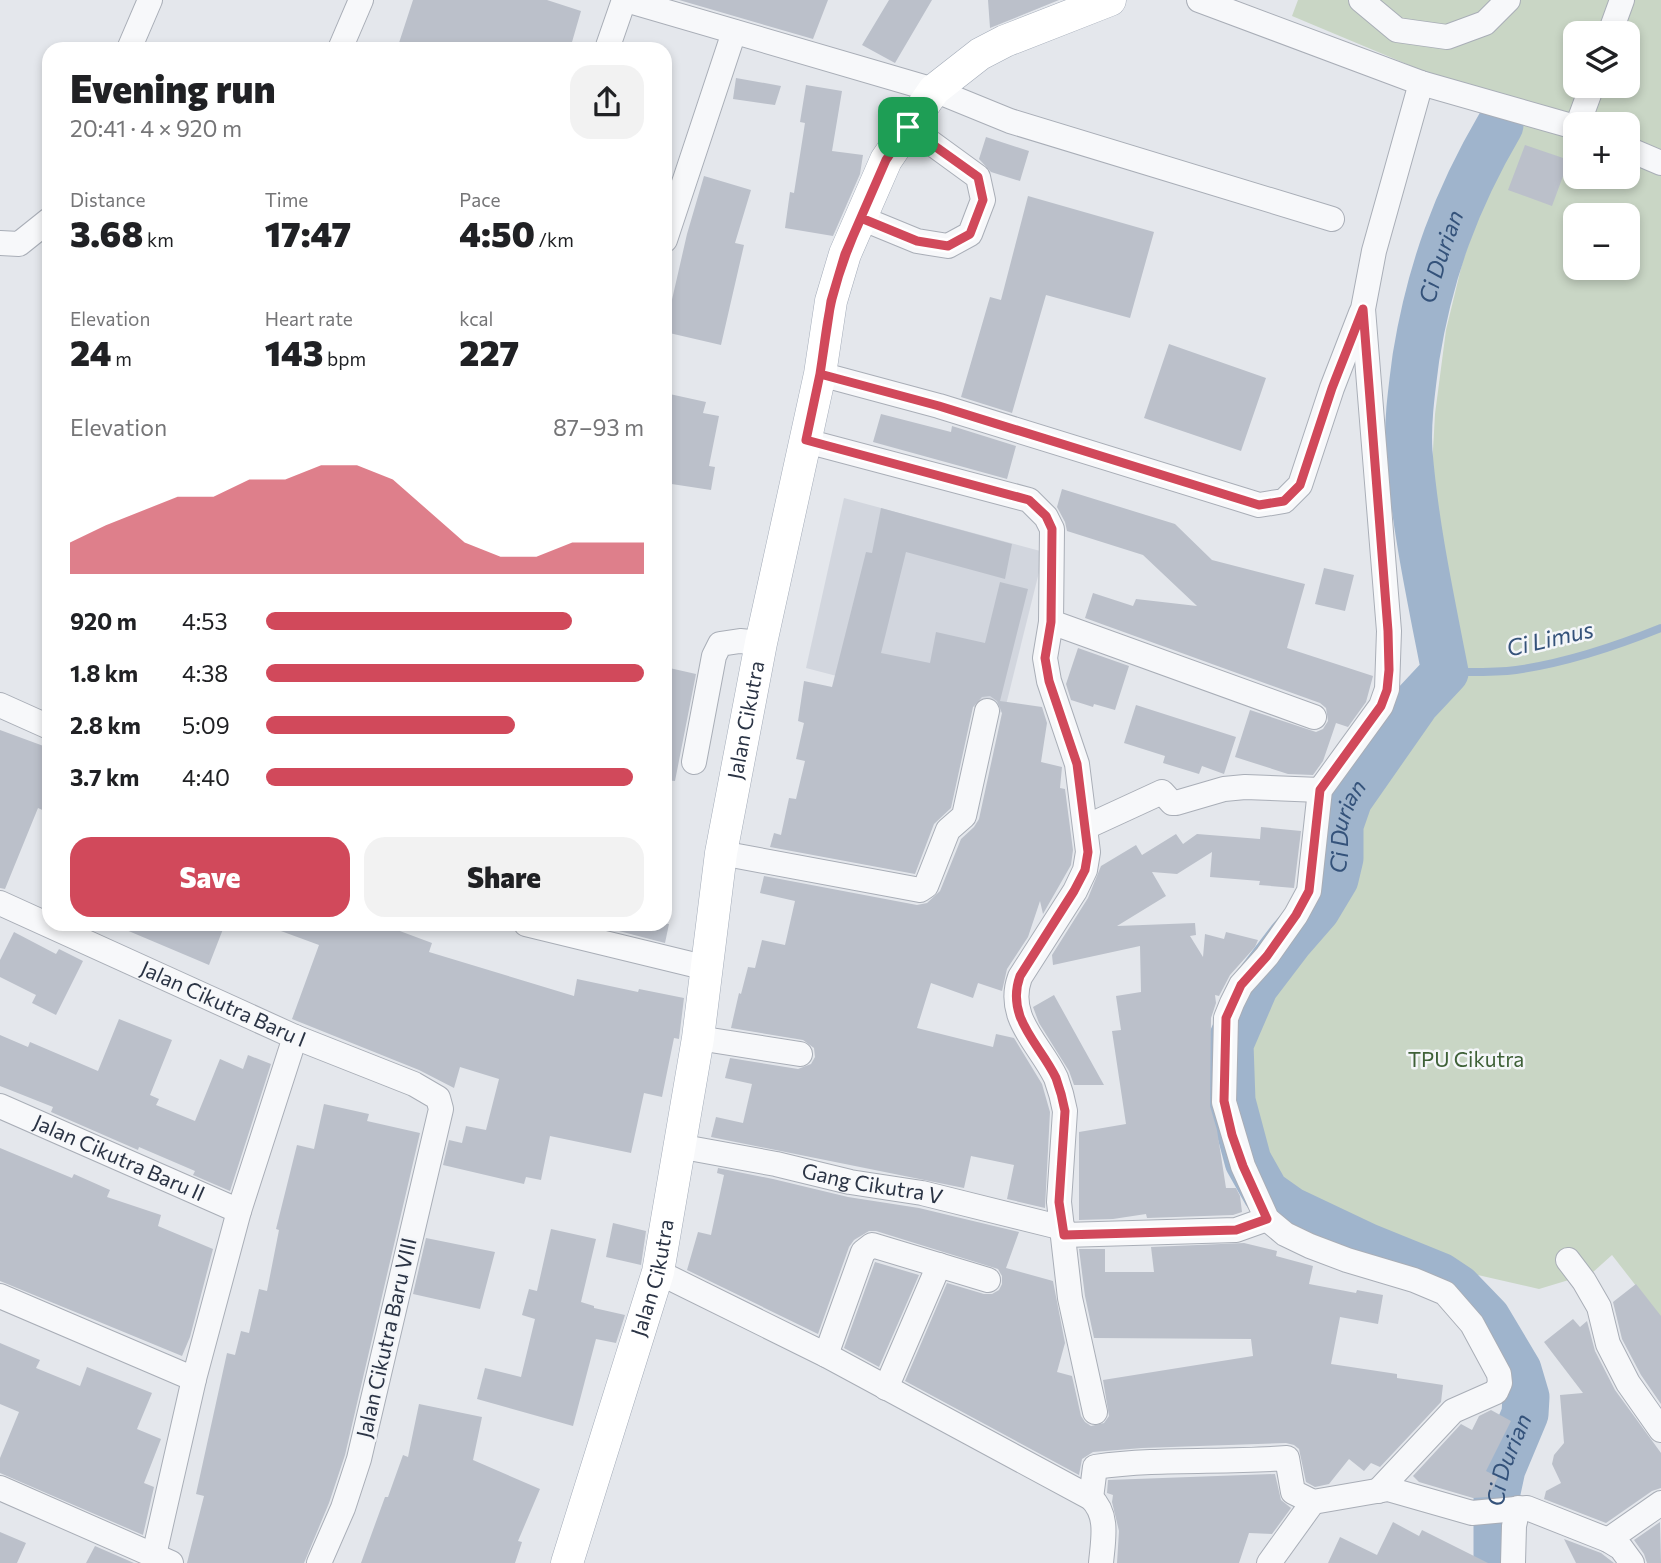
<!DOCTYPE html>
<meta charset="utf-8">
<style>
:root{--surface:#fff;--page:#f2f2f2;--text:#202124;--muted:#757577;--accent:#d1495b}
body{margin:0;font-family:Commissioner,sans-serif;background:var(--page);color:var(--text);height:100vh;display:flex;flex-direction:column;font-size:26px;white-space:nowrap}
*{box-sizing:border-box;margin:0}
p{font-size:23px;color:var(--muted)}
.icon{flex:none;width:38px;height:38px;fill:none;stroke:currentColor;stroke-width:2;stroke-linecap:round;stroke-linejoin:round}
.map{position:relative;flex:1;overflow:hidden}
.side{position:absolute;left:42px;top:42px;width:630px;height:889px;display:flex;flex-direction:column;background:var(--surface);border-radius:21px;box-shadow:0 4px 10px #0003}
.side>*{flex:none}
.buttons{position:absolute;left:1563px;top:21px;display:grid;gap:14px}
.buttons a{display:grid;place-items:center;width:77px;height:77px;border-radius:14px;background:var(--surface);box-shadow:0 4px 10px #0003;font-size:35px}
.pin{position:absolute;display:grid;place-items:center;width:60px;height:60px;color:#fff;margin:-30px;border-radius:14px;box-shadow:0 4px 10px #0006}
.round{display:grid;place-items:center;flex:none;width:74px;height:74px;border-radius:21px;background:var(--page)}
.headline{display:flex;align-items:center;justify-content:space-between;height:119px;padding:0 28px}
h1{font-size:38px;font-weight:800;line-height:52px}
.figures{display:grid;grid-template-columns:repeat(3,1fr);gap:10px;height:119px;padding:7px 28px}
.figures div{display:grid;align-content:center}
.figures b{font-size:35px;font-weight:800}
.figures small{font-size:19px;font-weight:400}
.figures p{font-size:19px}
.chart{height:196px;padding:14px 28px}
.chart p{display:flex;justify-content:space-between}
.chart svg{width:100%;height:126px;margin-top:7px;fill:var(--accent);opacity:.7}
.primary-button{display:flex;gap:14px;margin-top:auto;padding:14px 28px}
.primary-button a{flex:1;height:80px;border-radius:21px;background:var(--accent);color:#fff;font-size:28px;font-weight:800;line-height:80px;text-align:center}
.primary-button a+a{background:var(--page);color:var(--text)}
ul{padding:0 28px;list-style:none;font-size:23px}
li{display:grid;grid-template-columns:112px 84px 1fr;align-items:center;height:52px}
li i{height:18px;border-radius:9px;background:var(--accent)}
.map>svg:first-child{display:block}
.built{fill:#d2d6de}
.green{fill:#c9d6c5;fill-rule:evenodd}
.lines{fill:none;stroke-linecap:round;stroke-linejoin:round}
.stream{stroke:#9fb4cc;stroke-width:8}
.river{stroke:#9fb4cc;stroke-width:47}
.building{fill:#bbc0ca}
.minor-casing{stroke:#a9aeb7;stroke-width:26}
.major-casing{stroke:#a3abb8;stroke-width:33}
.minor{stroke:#f7f8fa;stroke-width:24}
.major{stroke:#fff;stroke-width:32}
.route-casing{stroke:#fff;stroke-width:14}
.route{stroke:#d1495b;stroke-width:9}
.labels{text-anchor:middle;stroke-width:5;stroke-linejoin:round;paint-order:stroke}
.street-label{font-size:21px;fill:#2b3445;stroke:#f4f6f9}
.park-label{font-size:21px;fill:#3f6138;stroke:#f4f6f9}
.water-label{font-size:23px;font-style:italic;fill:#34527a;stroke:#f4f6f9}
</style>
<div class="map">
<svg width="1661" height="1563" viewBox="0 0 1661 1563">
<rect width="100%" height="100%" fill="#e4e7ec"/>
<path class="built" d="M 844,498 L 1044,552 L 1004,713 L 875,686 L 806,668 Z"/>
<path class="green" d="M 1298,0 L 1661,0 L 1661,1318 L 1612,1255 L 1592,1273 L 1539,1289 L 1469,1273 L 1447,1266 L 1318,1211 L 1275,1188 L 1262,1171 L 1240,1093 L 1246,1040 L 1260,1003 L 1352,888 L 1360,873 L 1363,855 L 1358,840 L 1361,822 L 1405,752 L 1461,686 L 1448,618 L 1431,486 L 1435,414 L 1446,330 L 1463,260 L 1481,210 L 1526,114 L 1292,16 ZM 1575,33 L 1628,33 L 1628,86 L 1575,86 ZM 1575,124 L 1628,124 L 1628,177 L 1575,177 ZM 1575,215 L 1628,215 L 1628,268 L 1575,268 Z"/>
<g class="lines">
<path class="stream" d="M 1445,672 C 1469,672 1493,673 1516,670 C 1566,663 1614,647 1661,628"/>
<path class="river" id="s1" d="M 1497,1563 L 1497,1492 L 1502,1469 L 1525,1414 L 1526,1397 L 1518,1370 L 1487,1318 L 1458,1288 L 1440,1276 L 1366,1246 L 1290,1210 L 1266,1193 L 1248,1161 L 1232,1101 L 1230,1044 L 1255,986 L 1290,940 L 1317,909 L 1335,879 L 1340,858 L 1340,825 L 1349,799 L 1416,703 L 1445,672 C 1431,600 1415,526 1409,452 C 1407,421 1412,388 1416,357 C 1430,271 1456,200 1500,125"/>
</g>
<path class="building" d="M 413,0 L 547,0 L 581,11 L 570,49 L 397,49 Z
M 679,0 L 828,0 L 813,39 Z
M 889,0 L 932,0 L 895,63 L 862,45 Z
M 988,0 L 1059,0 L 990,28 Z
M 736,78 L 781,86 L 775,105 L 733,99 Z
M 806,85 L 842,91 L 832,151 L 863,155 L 860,174 L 833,236 L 785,228 L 790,192 L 794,193 L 805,123 L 800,122 Z
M 986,137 L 1029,151 L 1020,181 L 991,172 L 979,159 Z
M 1525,145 L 1569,160 L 1552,206 L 1508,190 Z
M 704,176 L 751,190 L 735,243 L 744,245 L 721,345 L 665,332 L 665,303 L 671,304 L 687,234 Z
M 1028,196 L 1154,232 L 1130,318 L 1046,295 L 1012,413 L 961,397 L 990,297 L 1001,300 Z
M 1169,344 L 1266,378 L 1241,451 L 1144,418 Z
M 665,393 L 706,402 L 703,413 L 719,416 L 709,466 L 715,467 L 711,490 L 665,483 Z
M 881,414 L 951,432 L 952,426 L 1016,446 L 1007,479 L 873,442 Z
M 1062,489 L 1175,524 L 1212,560 L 1305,584 L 1287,648 L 1373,676 L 1366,702 L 1348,727 L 1336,723 L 1323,761 L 1313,775 L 1288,774 L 1235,757 L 1250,710 L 1316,732 L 1323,729 L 1328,721 L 1326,708 L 1320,703 L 1085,618 L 1093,593 L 1133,606 L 1136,599 L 1197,606 L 1143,555 L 1067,531 L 1065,522 L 1057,507 Z
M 881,508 L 1012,544 L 1005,579 L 906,552 L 881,653 L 930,663 L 936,632 L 985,643 L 1000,582 L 1028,589 L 1000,701 L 1042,707 L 1047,723 L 1041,762 L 1062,767 L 1060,788 L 1065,789 L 1073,850 L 1071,865 L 1043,914 L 1040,901 L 1028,937 L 1007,969 L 1002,991 L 978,983 L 973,998 L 931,983 L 917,1028 L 993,1047 L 996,1034 L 1014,1038 L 1042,1084 L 1050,1112 L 1045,1208 L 1007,1199 L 1014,1165 L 971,1156 L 964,1188 L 711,1137 L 716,1117 L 743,1123 L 752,1084 L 725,1078 L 730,1058 L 798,1069 L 811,1064 L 815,1057 L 814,1048 L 803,1040 L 731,1028 L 739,993 L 741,994 L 748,967 L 755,968 L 762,940 L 785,945 L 795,901 L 760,893 L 764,876 L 917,905 L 927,903 L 940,891 L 961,839 L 974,827 L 979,819 L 1002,713 L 997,701 L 990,696 L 982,697 L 973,707 L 951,808 L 934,824 L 915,874 L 770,847 L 774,833 L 781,835 L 789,798 L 796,799 L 805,761 L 796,759 L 804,723 L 798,721 L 804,681 L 832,687 L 866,552 L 872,553 Z
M 1324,568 L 1354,575 L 1345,611 L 1315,604 Z
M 1078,648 L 1129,666 L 1115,710 L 1094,704 L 1093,707 L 1071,700 L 1066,684 Z
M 665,667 L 696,674 L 675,781 L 665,780 Z
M 1136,705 L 1236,737 L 1224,774 L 1202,766 L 1199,774 L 1163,763 L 1165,756 L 1124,743 Z
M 0,730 L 49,748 L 49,813 L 38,808 L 5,889 L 0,888 Z
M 1261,827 L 1301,831 L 1294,888 L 1259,885 L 1260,881 L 1210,877 L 1212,852 L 1177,874 L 1152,872 L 1166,896 L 1117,926 L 1195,923 L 1196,935 L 1190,936 L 1203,957 L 1205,934 L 1224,939 L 1226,932 L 1258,940 L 1255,947 L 1230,975 L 1219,996 L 1215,995 L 1216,1003 L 1211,1018 L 1210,1106 L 1217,1130 L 1226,1188 L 1236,1188 L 1240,1196 L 1242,1212 L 1233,1215 L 1147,1218 L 1146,1214 L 1113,1219 L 1079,1220 L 1079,1132 L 1126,1124 L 1112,1031 L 1121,1030 L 1116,996 L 1141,992 L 1140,946 L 1053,965 L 1052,955 L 1088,898 L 1101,866 L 1136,845 L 1142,855 L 1176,834 L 1183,844 L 1197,834 L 1260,839 Z
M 112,924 L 225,924 L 209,965 Z
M 270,924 L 381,924 L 432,943 L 429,952 L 574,996 L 577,979 L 638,992 L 639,989 L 684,998 L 679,1039 L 674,1038 L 662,1097 L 644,1093 L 631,1153 L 550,1136 L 541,1180 L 526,1177 L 524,1184 L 443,1165 L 449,1140 L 462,1143 L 466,1126 L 486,1130 L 499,1079 L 460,1067 L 454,1088 L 419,1070 L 292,1019 L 319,945 L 270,927 Z
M 608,924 L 669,924 L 665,943 L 619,931 L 607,927 Z
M 14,932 L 56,954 L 59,949 L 83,961 L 56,1015 L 32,1003 L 36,995 L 0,977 L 0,960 Z
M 1054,995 L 1104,1085 L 1074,1085 L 1069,1071 L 1039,1023 L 1033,1007 Z
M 119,1019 L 172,1040 L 150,1095 L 159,1099 L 156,1105 L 195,1121 L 220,1059 L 243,1069 L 248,1055 L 271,1064 L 230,1191 L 193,1175 L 195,1171 L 139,1147 L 138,1150 L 51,1112 L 53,1107 L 0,1086 L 0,1035 L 28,1047 L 30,1042 L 98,1071 Z
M 324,1104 L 369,1114 L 367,1121 L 420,1133 L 345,1455 L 329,1503 L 304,1563 L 187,1563 L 204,1496 L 196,1494 L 227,1353 L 235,1355 L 241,1331 L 249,1333 L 259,1289 L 267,1291 L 279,1230 L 276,1229 L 297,1145 L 314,1149 Z
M 0,1148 L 72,1178 L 74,1174 L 110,1190 L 107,1197 L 161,1215 L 158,1226 L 213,1249 L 190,1337 L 182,1356 L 0,1281 Z
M 718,1168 L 773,1179 L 848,1197 L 919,1208 L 1019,1232 L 1006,1268 L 1053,1281 L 1065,1343 L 1057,1372 L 1072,1376 L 1081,1416 L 1085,1422 L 1091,1426 L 1104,1423 L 1109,1416 L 1103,1380 L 1253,1356 L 1251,1339 L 1094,1338 L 1085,1296 L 1079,1249 L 1105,1249 L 1105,1272 L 1154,1272 L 1151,1247 L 1244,1243 L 1277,1251 L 1276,1256 L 1313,1266 L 1309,1284 L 1356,1293 L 1357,1290 L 1383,1295 L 1378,1324 L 1340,1317 L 1331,1364 L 1397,1374 L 1397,1378 L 1443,1385 L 1441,1402 L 1380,1467 L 1371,1463 L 1364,1471 L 1349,1459 L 1329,1484 L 1315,1487 L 1306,1482 L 1299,1449 L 1294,1445 L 1286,1443 L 1142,1448 L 1093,1452 L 1082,1459 L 1079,1475 L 905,1381 L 947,1283 L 984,1294 L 992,1294 L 999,1290 L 1002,1284 L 1002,1276 L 998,1269 L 876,1231 L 869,1231 L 854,1240 L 849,1247 L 818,1334 L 687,1270 L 698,1232 L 711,1235 L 724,1175 L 717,1173 Z
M 613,1223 L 646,1231 L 641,1265 L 606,1257 Z
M 551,1229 L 596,1239 L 581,1302 L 594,1306 L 594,1308 L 625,1315 L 616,1343 L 596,1339 L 573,1426 L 477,1399 L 485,1368 L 521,1377 L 535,1319 L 522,1315 L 529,1289 L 537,1291 Z
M 426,1238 L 495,1252 L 480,1309 L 413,1294 Z
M 875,1262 L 919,1275 L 879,1367 L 844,1348 Z
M 1636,1284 L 1661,1316 L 1661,1404 L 1641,1375 L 1622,1339 L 1613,1302 Z
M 1573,1319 L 1580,1327 L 1587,1321 L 1595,1351 L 1615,1390 L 1661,1453 L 1661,1488 L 1652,1491 L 1606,1523 L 1544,1499 L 1546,1491 L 1561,1483 L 1552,1464 L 1554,1455 L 1564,1443 L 1560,1395 L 1583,1393 L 1544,1342 Z
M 0,1343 L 40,1360 L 36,1368 L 80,1386 L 87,1367 L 152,1393 L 137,1429 L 161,1439 L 144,1483 L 154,1487 L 143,1535 L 0,1473 L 0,1458 L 19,1412 L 0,1404 Z
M 419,1404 L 482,1417 L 473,1460 L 540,1489 L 518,1541 L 522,1542 L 515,1563 L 361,1563 L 385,1497 L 388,1497 L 403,1455 L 408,1457 Z
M 1491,1410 L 1511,1421 L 1486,1471 L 1498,1477 L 1488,1497 L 1473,1498 L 1419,1482 L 1413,1476 L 1461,1424 L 1472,1430 L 1479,1416 Z
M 1275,1474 L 1281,1500 L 1291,1508 L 1272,1534 L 1249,1533 L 1239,1563 L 1117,1563 L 1119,1531 L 1112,1502 L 1113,1495 L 1107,1493 L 1108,1480 Z
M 1393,1522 L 1419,1536 L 1422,1530 L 1488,1563 L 1328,1563 L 1340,1537 L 1377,1555 Z
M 1660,1522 L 1661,1563 L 1647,1563 L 1644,1554 L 1634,1540 Z
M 0,1532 L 26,1543 L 17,1563 L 0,1563 Z
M 1564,1539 L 1601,1553 L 1614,1563 L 1576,1563 Z
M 95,1546 L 134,1563 L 86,1563 Z"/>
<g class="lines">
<defs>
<g id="minor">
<path d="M 626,0 L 934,90 L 1010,121 L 1332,219"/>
<path d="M 1199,0 L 1421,83 L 1575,127"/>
<path d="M 1361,0 L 1397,30 L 1447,37 L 1485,23 L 1508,0"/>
<path d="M 1610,33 L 1622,0"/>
<path d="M 129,49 L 150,0"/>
<path d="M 340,49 L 361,0"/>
<path d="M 607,49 L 624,0"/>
<path d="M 1578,124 L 1592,86"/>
<path d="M 1628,149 L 1661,163"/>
<path d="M 861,218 L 917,241 L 948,246 L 970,234 L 983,200 L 978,177 L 908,126"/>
<path d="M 665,240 L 734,32"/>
<path d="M 0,243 L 19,244 L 49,220"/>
<path d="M 820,374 L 939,406 L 1259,505 L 1284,501 L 1300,485 L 1332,388 L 1361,313"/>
<path d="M 806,441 L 1029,500 L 1046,517 L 1052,529 L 1051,622 L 1314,717"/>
<path d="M 1051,622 L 1045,658 L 1049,681 L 1077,764 L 1088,852 L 1085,870 L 1075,891 L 1020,977 C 1005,1018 1040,1044 1056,1078 C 1060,1089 1063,1100 1065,1111 L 1059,1202 L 1070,1298 L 1095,1412"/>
<path d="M 0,705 L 49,727"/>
<path d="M 694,762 L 714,656 L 720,644 L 740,641 L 761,643"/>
<path d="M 1086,827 L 1162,792 L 1172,803 L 1176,803 L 1224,789 L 1245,787 L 1320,790"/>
<path d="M 721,853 L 920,890 L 926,886 L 948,830 L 964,816 L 987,711"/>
<path id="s2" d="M 0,903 L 295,1037 L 414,1084 L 438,1098 L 441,1109 L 359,1459 L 343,1508 L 319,1563"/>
<path d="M 526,924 L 707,968"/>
<path d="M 698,1038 L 800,1054"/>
<path id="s3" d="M 0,1106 L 239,1211"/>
<path id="s4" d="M 678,1146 L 776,1164 L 850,1182 L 922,1193 L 1063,1228"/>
<path d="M 1064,1235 L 1236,1230 L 1267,1219"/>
<path d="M 1568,1260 L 1584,1281 L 1599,1307 L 1608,1344 L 1628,1383 L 1661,1430"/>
<path d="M 658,1272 L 826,1355 L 1091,1498 C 1109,1515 1103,1540 1101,1563"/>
<path d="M 0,1296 L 194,1379"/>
<path d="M 826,1355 L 863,1252 L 872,1245 L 988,1280"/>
<path d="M 886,1388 L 939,1265"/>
<path d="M 0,1488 L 171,1563"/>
<path d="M 1378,1491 L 1453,1411 L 1496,1392 L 1500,1383 L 1499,1374 L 1472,1324 L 1445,1293 L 1414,1280 L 1347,1260 L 1310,1246 L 1285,1234 L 1267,1219 L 1243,1166 L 1224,1102 L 1226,1018 L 1232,1003 L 1241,985 L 1267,956 L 1296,915 L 1309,891 L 1320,790 L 1381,706 L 1387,689 L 1389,631 L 1363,309 L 1374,251 L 1421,83"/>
<path d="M 1091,1498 L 1095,1467 C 1158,1458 1223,1463 1287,1458 L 1293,1492 L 1313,1502 L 1388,1489 L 1472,1513 L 1527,1508 L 1608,1540 L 1621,1548 L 1632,1563"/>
<path d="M 1608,1540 L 1661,1503"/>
<path d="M 154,1555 L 194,1379 L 239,1211 L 295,1037"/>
<path d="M 1269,1563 L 1313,1502"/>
<path d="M 1513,1563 L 1514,1526 L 1518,1508"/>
</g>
<g id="major">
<path id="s5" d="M 567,1563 L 658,1272 L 698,1038 L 721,853 L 761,643 L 820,374 L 831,301 L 845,254 L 886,160 L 934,90 L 980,54 L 1005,41 L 1110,0"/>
</g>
</defs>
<use href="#minor" class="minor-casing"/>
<use href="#major" class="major-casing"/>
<use href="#minor" class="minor"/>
<use href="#major" class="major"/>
</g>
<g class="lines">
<defs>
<path id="route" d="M 908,127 L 886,160 L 845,254 L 831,301 L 820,374 L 806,440 L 1029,500 L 1046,516 L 1052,529 L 1051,622 L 1045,658 L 1049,681 L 1077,764 L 1088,852 L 1085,870 L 1074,891 L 1020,976 C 1005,1018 1040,1044 1056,1078 C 1060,1089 1063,1100 1065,1111 L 1059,1202 L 1064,1235 L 1236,1230 L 1267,1219 L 1243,1166 L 1232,1135 L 1224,1101 L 1226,1018 L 1241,985 L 1267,956 L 1296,915 L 1309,891 L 1320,790 L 1381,706 L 1387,690 L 1389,670 L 1388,631 L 1363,309 L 1332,388 L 1300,485 L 1284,501 L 1259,505 L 939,406 L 820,374 C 824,350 826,324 832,299 C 839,271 849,244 861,218 L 917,241 L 948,246 L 970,234 L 983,200 L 978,177 L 908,127"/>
</defs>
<use href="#route" class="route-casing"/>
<use href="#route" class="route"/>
</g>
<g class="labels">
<g class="street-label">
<text dy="7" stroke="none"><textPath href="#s5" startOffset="864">Jalan Cikutra</textPath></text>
<text dy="7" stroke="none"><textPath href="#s2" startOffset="245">Jalan Cikutra Baru I</textPath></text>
<text dy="7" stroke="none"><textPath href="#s3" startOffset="130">Jalan Cikutra Baru II</textPath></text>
<text dy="7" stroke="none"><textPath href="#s4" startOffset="198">Gang Cikutra V</textPath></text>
<text dy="7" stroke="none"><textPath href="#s5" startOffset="298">Jalan Cikutra</textPath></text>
<text transform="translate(387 1338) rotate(-77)" y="7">Jalan Cikutra Baru VIII</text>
</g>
<g class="park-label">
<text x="1466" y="1067">TPU Cikutra</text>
</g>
<g class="water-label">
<text dy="8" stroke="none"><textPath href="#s1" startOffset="1533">Ci Durian</textPath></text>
<text transform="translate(1550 639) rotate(-13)" y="8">Ci Limus</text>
<text dy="8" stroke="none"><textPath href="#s1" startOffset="924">Ci Durian</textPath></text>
<text dy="8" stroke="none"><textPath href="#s1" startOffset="105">Ci Durian</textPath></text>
</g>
</g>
</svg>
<div class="buttons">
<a><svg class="icon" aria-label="layers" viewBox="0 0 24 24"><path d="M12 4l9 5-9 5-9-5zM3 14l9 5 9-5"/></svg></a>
<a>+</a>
<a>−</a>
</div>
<div class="pin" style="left:908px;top:127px;background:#1e9e55"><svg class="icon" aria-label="arrive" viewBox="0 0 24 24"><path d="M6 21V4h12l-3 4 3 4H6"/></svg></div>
<section class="side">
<div class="headline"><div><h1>Evening run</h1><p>20:41 · 4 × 920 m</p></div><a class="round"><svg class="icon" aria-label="share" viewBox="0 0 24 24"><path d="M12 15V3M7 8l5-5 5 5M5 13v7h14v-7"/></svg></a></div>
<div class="figures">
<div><p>Distance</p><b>3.68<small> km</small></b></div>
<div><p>Time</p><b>17:47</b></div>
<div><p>Pace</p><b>4:50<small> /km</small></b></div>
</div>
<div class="figures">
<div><p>Elevation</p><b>24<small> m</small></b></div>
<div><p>Heart rate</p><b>143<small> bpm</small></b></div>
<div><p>kcal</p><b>227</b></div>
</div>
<div class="chart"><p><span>Elevation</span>87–93 m</p>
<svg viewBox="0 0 160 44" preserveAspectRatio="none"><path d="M0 44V33L10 27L20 22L30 17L40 17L50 11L60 11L70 6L80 6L90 11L100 22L110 33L120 38L130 38L140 33L150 33L160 33V44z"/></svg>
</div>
<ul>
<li><b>920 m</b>4:53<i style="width:81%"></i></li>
<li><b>1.8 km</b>4:38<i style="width:100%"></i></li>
<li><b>2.8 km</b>5:09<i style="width:66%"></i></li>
<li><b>3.7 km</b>4:40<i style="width:97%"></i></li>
</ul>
<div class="primary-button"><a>Save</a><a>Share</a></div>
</section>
</div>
